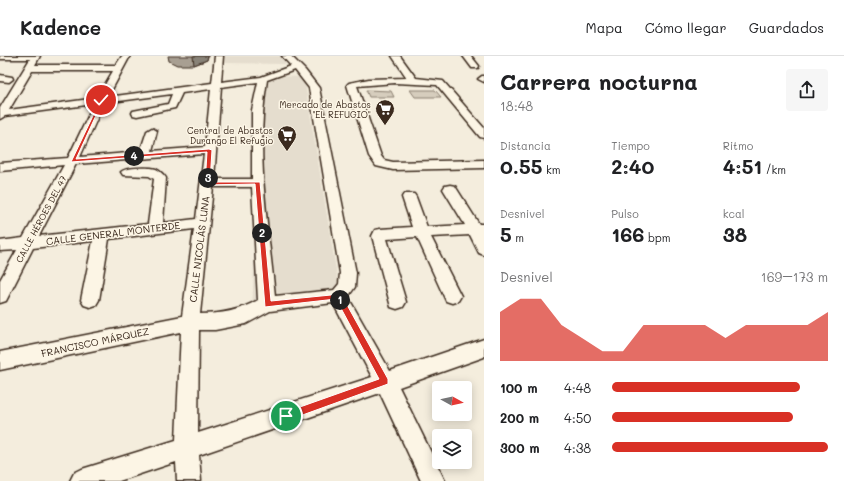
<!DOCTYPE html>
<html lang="es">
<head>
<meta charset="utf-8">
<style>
  :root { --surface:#fff; --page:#f6f6f6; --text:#202124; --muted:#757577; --line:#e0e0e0; --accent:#d93025 }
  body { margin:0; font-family:Mali,sans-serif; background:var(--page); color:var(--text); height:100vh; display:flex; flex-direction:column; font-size:15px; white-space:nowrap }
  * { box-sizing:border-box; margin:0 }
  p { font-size:13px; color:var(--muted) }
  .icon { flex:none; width:22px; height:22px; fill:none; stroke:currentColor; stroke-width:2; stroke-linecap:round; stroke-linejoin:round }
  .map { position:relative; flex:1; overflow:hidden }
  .panel { display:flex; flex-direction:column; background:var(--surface); width:360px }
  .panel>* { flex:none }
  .needle { width:26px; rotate:98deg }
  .controls { position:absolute; left:432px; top:325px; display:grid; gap:8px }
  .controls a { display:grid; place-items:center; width:40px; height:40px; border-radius:4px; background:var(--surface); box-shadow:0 2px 10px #0003; font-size:20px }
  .pin { position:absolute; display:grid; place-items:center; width:34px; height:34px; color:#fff; margin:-17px; border:2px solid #fff; border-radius:50%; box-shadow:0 1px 4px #0007 }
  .km { position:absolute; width:20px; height:20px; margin:-10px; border-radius:50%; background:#222; color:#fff; font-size:11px; line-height:20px; text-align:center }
  .round { display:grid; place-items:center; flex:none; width:42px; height:42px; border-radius:4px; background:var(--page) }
  .overview { display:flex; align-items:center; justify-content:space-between; height:68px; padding:0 16px }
  h1 { font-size:22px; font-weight:700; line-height:30px }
  .figures { display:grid; grid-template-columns:repeat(3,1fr); gap:6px; height:68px; padding:4px 16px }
  .figures div { display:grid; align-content:center }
  .figures b { font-size:20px; font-weight:700 }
  .figures small { font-size:11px; font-weight:400 }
  .figures p { font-size:11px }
  .chart { height:112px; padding:8px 16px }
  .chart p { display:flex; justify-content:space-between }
  .chart svg { width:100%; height:72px; margin-top:4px; fill:var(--accent); opacity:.7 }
  ul { padding:0 16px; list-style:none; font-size:13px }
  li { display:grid; grid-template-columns:64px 48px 1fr; align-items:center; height:30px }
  li i { height:10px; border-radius:5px; background:var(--accent) }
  header { display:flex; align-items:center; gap:24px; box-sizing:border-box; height:56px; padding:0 20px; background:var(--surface); border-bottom:1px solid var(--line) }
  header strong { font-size:19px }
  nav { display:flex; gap:22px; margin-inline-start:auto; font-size:14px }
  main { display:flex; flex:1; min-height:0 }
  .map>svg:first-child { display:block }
</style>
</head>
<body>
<header>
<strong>Kadence</strong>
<nav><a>Mapa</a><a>Cómo llegar</a><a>Guardados</a></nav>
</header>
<main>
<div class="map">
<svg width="484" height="425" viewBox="0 0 484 425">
  <rect width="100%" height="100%" fill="#f4eddd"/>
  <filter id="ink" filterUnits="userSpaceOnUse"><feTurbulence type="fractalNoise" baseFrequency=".025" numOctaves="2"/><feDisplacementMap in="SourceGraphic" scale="8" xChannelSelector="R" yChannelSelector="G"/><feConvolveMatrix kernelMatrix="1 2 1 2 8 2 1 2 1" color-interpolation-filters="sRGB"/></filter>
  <g filter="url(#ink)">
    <g fill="#e5ddce">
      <polygon points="222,0 281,0 286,8 222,7"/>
      <polygon points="273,20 304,21 340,237 252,260 259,62 269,22"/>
    </g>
    <g fill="#d6cdbd" stroke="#887c6e">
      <polygon points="366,34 391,35 394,41 369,41"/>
      <polygon points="410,34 435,34 441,41 415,41"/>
    </g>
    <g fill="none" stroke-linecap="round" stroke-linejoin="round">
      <defs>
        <g id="minor">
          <path d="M0,0h40l-5,9h81l6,-9h8l-22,41 104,-14 3,-27h8l-2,26 40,-5 30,-11 -9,-10h9l14,14 14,18 37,185 -1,14 -7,10 42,74 94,-32v18l-85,30 46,94h-24l-41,-88 -181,62 2,26h-24l-1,-19 -57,19h-49l4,-8 8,-4 94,-29 5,-108 -181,38v-18l182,-36 12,-87 -85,10 -10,61 -3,5 -6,2 -6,-2 -3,-5 12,-59 -60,7 -27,53 -6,2v-23l17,-30 -17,1v-10l23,-3 41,-73 -64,6v-8l68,-5 26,-54 -89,12 -5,3v-11l30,-49h-30zM295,14l14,18 31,185 -1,11 -5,6 -59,6c-7,-71 -20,-145 -8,-216zM32,15h81l-16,27 -88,12zM258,26l-6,28v69h-38l7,-92zM211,33l-6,58 -53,4 5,-20 -5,-3 -5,3 -7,21 -60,5 24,-54 68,-9 -4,10 -35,7 -1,2 1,2 4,1 38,-8 7,-15zM204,98l-8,65 -33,4 3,-45c-2,-3 -6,-7 -10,-9 -6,-2 -31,-2 -35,3l2,3 26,1 5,3 -6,45 -109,12 37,-72zM213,131h39l6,113c-19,11 -37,14 -58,14zM333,247l39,74 -174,56 1,-103h16l31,-6 24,-13z"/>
          <polygon points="392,0 400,0 416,22 443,25 484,72 484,82 480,81 437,29 395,27 357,30 381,100 384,104 393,106 484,104 484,112 393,114 376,110 369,100 347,29 349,27 369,23 407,22"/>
          <polygon points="463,0 471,0 479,10 478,12 472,12"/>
          <polygon points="0,19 12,21 13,23 9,26 0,25"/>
          <polygon points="482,20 484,20 484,26 478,23"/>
          <polygon points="450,129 455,130 479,168 484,168 484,199 479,197 470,179 431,181 461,240 458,245 452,247 446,245 417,181 387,183 406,246 403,251 397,253 391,251 372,180 375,174 380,173 412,171 402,141 404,138 414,138 416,141 427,171 465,169 443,133 445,130"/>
        </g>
      </defs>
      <use href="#minor" stroke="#3b2a1e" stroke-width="3"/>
      <use href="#minor" fill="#fcf5e5" fill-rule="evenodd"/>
    </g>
    <polygon fill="#a89f92" stroke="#3b2a1e" points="168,0 208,0 207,4 194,9 177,9 169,5"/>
    <polygon fill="#888277" stroke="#3b2a1e" points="193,0 208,0 207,4 194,9"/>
  </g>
  <polygon fill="#d93025" stroke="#fff" points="101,43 103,44 76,103 209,93 212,94 210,126 260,126 271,245 341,238 388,323 388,328 286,365 283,363 283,357 379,323 336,243 265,251 255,128 205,129 207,96 71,106"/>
  <defs>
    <symbol id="supermarket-pin" viewBox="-11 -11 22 30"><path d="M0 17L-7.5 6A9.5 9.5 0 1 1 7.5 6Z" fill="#3b2a1e" stroke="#fcf5e5"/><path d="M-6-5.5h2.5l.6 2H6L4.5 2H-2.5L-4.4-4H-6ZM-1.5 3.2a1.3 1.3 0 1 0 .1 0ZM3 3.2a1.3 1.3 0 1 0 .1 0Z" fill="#fff"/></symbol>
  </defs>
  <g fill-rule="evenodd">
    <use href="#supermarket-pin" x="374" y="42" width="22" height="30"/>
    <use href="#supermarket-pin" x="276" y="68" width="22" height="30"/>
  </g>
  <g text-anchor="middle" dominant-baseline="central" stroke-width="3" stroke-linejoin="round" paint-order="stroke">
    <g font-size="9" fill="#3b2a1e" stroke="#fcf5e5" text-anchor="end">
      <text x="371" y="48">Mercado de Abastos<tspan x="371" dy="10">"EL REFUGIO"</tspan></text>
      <text x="273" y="74">Central de Abastos<tspan x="273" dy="10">Durango El Refugio</tspan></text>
    </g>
    <g font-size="9" fill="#3b2a1e" stroke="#fcf5e5">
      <text transform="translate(41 163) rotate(-62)">CALLE HÉROES DEL 47</text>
    </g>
    <g font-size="10" fill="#3b2a1e" stroke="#fcf5e5">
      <text transform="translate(113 177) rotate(-7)">CALLE GENERAL MONTERDE</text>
      <text transform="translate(199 193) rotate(-83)">CALLE NICOLÁS LUNA</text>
      <text transform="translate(95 286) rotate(-12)">FRANCISCO MÁRQUEZ</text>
    </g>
  </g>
</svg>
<div class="controls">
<a><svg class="needle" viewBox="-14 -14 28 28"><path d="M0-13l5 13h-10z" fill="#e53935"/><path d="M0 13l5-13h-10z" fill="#757577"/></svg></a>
<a><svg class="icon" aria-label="layers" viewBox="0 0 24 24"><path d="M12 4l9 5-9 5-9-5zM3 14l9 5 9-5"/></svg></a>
</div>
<div class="pin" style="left:286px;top:360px;background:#1e9e55"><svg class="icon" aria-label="arrive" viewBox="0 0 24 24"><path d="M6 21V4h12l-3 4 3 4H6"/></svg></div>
<div class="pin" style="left:101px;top:44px;background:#d93025"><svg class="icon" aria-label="check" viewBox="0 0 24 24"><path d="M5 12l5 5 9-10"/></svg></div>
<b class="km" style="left:340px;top:244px">1</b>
<b class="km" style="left:262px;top:177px">2</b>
<b class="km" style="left:208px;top:122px">3</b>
<b class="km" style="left:134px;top:100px">4</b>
</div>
<section class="panel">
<div class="overview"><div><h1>Carrera nocturna</h1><p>18:48</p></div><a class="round"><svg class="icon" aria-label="share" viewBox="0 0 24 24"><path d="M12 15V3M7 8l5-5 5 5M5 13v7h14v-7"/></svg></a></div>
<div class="figures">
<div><p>Distancia</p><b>0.55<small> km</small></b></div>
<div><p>Tiempo</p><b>2:40</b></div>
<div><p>Ritmo</p><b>4:51<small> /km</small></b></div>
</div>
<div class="figures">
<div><p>Desnivel</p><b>5<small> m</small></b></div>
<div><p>Pulso</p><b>166<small> bpm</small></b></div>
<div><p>kcal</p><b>38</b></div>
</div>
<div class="chart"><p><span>Desnivel</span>169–173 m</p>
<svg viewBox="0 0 160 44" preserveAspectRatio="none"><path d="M0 44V14L10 6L20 6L30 22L40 30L50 38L60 38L70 22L80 22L90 22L100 22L110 30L120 22L130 22L140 22L150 22L160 14V44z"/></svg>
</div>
<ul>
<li><b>100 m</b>4:48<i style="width:87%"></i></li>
<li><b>200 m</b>4:50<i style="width:84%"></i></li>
<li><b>300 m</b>4:38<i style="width:100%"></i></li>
</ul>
</section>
</main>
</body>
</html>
